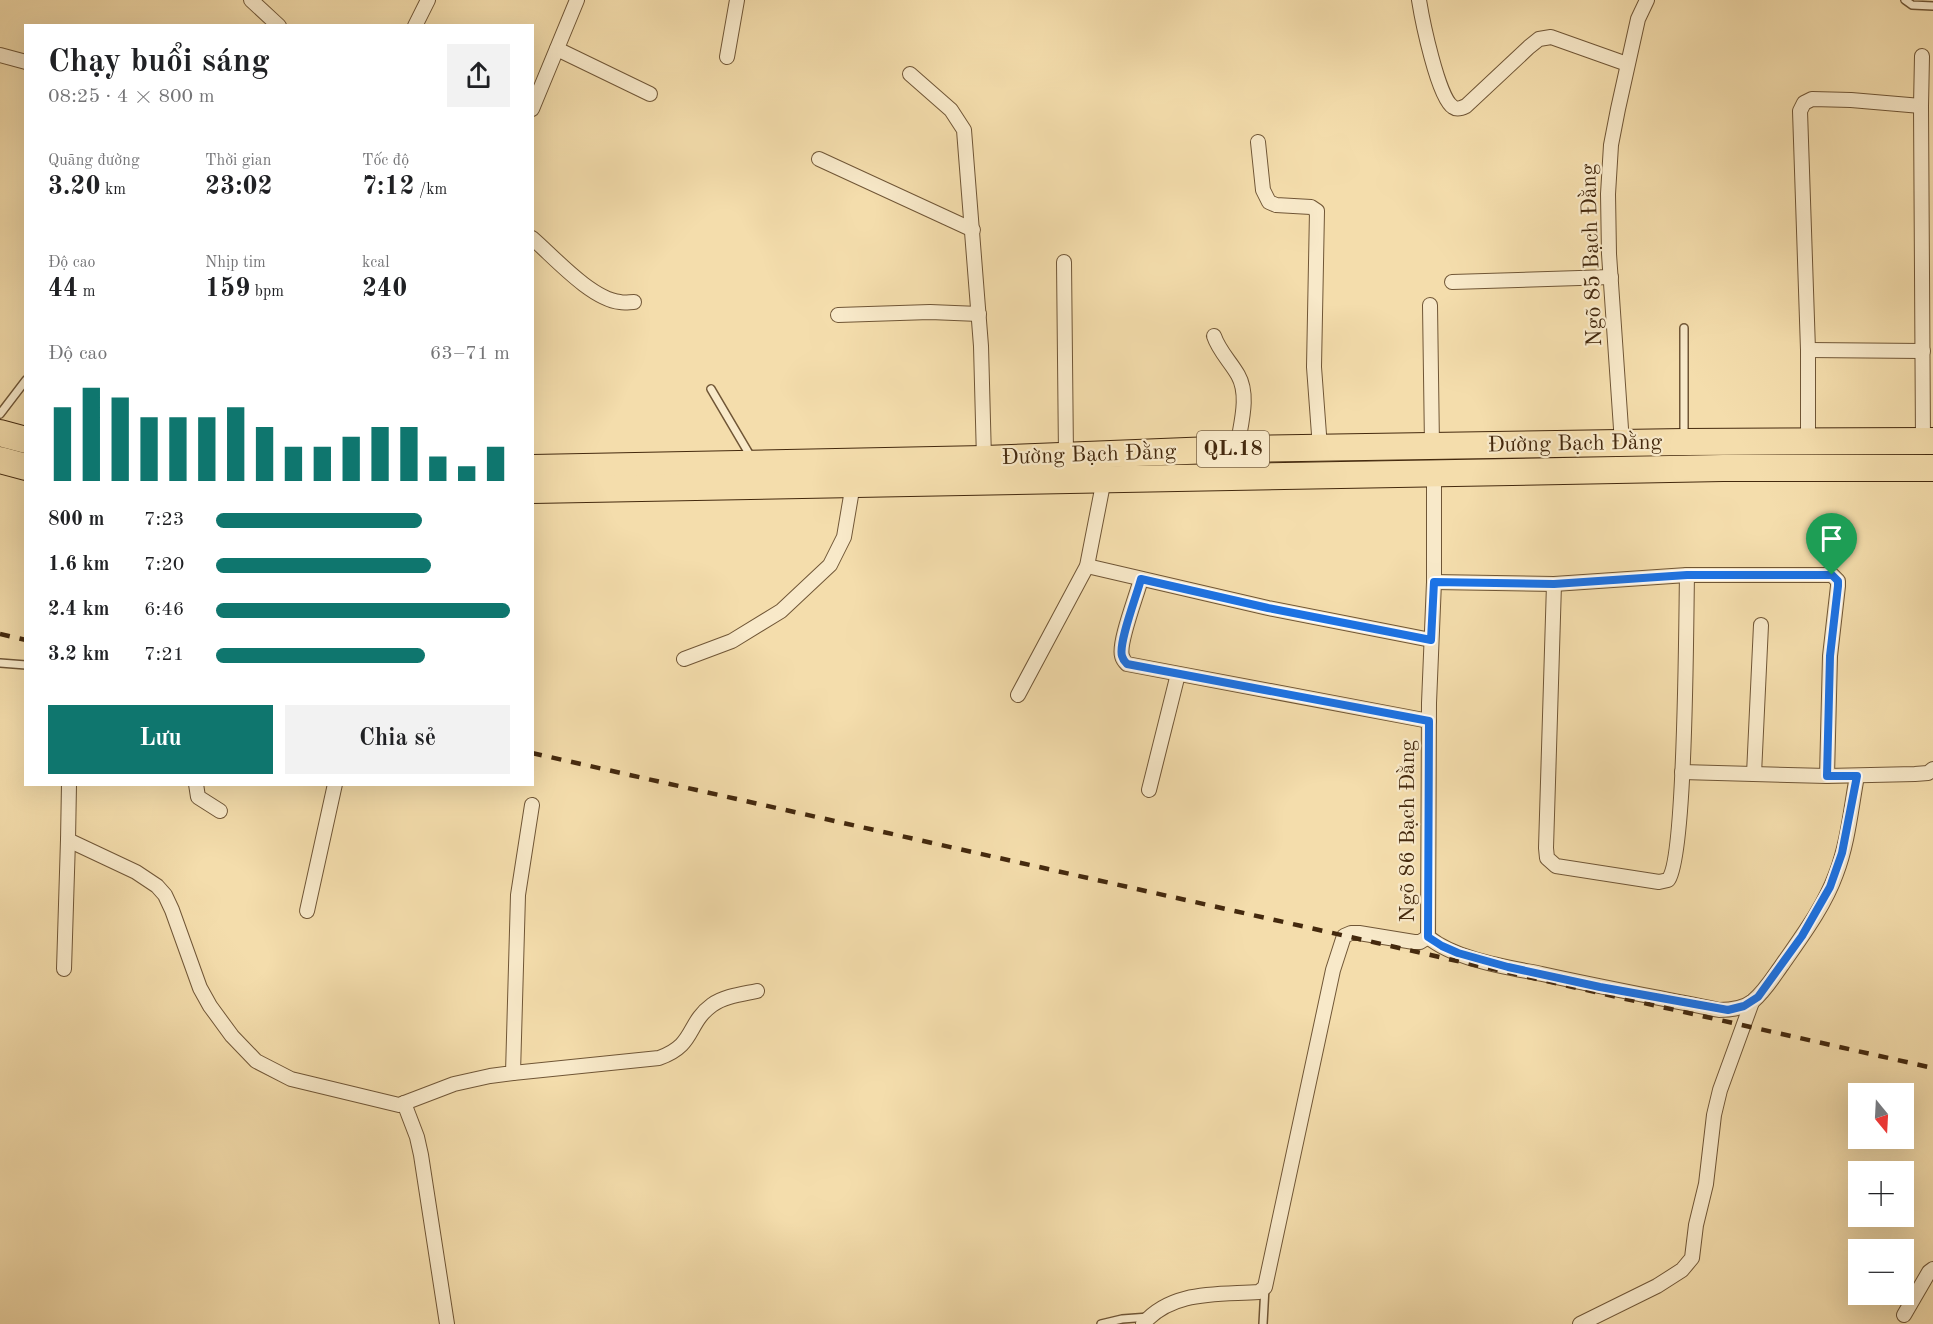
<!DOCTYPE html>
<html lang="vi">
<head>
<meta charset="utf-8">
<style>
  :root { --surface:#fff; --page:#f2f2f2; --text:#202124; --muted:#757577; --accent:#0f766e }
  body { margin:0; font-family:"Old Standard TT",serif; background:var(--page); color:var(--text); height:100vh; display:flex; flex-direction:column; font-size:22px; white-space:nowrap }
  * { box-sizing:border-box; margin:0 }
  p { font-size:20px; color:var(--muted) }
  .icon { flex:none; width:33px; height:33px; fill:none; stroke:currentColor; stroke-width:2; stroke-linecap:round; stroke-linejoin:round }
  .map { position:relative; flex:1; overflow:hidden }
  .panel { position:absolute; left:24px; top:24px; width:510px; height:762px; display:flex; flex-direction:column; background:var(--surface); border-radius:0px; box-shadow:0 6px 24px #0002 }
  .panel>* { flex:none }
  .needle { width:39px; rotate:162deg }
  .tools { position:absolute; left:1848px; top:1083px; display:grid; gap:12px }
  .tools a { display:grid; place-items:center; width:66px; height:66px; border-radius:0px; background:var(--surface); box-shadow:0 6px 24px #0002; font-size:30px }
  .pin { position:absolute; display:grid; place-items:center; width:51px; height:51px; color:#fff; margin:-62px -26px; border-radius:50% 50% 50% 0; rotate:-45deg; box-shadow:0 0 6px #0007 }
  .pin .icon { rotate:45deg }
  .round { display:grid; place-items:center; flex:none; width:63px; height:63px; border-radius:0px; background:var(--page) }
  .overview { display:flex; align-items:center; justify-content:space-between; height:102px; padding:0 24px }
  h1 { font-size:33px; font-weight:600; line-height:45px }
  .metrics { display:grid; grid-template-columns:repeat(3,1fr); gap:9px; height:102px; padding:6px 24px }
  .metrics div { display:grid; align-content:center }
  .metrics b { font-size:26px; font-weight:600 }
  .metrics small { font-size:16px; font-weight:400 }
  .metrics p { font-size:16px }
  .chart { height:168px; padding:12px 24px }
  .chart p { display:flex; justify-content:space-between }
  .chart svg { width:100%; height:108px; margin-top:6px; stroke:var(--accent); stroke-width:6 }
  .action { display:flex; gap:12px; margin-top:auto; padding:12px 24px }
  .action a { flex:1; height:69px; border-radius:0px; background:var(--accent); color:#fff; font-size:24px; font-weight:600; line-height:69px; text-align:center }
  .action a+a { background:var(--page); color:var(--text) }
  ul { padding:0 24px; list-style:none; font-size:20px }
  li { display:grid; grid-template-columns:96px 72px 1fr; align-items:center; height:45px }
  li i { height:15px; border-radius:8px; background:var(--accent) }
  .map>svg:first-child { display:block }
</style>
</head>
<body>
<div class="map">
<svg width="1933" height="1324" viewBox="0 0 1933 1324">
  <rect width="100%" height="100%" fill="#f4ddac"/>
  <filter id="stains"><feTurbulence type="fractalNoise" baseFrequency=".00333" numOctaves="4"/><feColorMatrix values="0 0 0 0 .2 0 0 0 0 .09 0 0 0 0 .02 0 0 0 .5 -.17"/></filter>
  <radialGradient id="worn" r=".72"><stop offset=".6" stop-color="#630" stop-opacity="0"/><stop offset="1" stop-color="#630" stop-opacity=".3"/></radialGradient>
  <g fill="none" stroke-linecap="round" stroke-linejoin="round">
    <defs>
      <g id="lane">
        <polyline points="1905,0 1912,5 1933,6"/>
        <polyline points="1684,328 1684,437"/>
        <polyline points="711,389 751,457"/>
        <polyline points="0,414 26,380"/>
        <polyline points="0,663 26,665"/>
        <polyline points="1101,1324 1122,1319 1149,1317"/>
        <polyline points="1263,1324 1265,1287"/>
      </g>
      <g id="street">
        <polyline points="251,0 279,26"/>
        <path d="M1419,0c3,19 19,98 34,107 4,3 9,1 13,-1l63,-59 10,-8 12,-2 76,27"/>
        <polyline points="415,26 428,0"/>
        <polyline points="557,49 650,94"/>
        <polyline points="0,55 26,62"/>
        <polyline points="1922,56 1921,106 1923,441"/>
        <polyline points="727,57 737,0"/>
        <polyline points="910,74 951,110 964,130 981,346 984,459"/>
        <polyline points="532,109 577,0"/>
        <polyline points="1258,142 1263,190 1269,202 1276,205 1311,207 1317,211 1314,367 1320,448"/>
        <polyline points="819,159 973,230"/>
        <path d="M532,238c22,19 59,61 88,64 4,1 10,0 14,0"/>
        <polyline points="1064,262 1066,456"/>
        <polyline points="1452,282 1611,277"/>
        <polyline points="1430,305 1432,446"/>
        <polyline points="838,315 930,312 979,314"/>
        <path d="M1214,336c5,15 16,25 24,39 12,21 2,51 -1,74"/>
        <polyline points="1808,350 1923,351"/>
        <polyline points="1808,440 1808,350 1800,111 1804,103 1812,99 1851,100 1921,106"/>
        <polyline points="1622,443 1609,254 1608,194 1611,145 1618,109 1638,19 1647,0"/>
        <polyline points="1087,566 1268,608 1431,640"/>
        <path d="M1141,579c-4,16 -23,64 -19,77 1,4 2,5 5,8l302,57"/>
        <polyline points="1434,582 1554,584 1687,575 1832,575 1838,581 1838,586 1830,656 1827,776"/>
        <path d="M1554,584l-8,264 1,10 9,8 103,16 9,-2c18,-20 18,-261 19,-305"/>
        <polyline points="684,659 732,641 781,611 830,565 844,537 853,484"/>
        <polyline points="1018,695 1087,566 1104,479"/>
        <polyline points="1682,772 1827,776 1915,774 1928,773 1933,769"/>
        <polyline points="1754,774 1761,625"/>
        <polyline points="69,784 68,840 136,872 157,886 165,895 172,910 200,988 210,1006 232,1036 256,1061 291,1079 399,1105 454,1084 490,1076 513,1073 518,895 532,805"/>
        <polyline points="196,784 198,797 220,811"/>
        <polyline points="1149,790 1178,674"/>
        <polyline points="307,911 335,784"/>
        <path d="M1428,937c28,23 79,30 114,37 59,13 118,24 177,36 12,0 25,-2 34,-9 12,-10 21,-25 29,-36 20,-29 42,-58 54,-91 12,-31 15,-66 21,-98"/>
        <polyline points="1428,937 1429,703 1434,582 1434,473"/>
        <polyline points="64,969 68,840"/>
        <path d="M513,1073l146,-15c37,-13 27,-34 53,-53 12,-9 31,-11 45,-14"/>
        <polyline points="404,1103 417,1137 421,1155 447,1324"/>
        <polyline points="1904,1315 1929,1272 1933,1269"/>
        <path d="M1143,1324c29,-34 74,-29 116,-32l6,-5 68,-317 11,-34 7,-3h8l55,9h6l8,-5"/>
        <polyline points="1580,1324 1657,1286 1682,1270 1692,1258 1696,1225 1706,1184 1714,1115 1720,1090 1752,1002"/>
      </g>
      <g id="highway">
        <polyline points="0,433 26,440"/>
        <polyline points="0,460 26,467"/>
        <polyline points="532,468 984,459 1237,449 1684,442 1933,441"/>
        <polyline points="532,490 1723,468 1933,468"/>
      </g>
    </defs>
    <use href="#lane" stroke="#705636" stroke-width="10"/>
    <use href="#street" stroke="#705636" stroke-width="16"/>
    <use href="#highway" stroke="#44290e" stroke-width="28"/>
    <use href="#lane" stroke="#f8e9c9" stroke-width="7"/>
    <use href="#street" stroke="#f8e9c9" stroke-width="14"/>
    <use href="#highway" stroke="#f4ddac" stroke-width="26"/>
    <g stroke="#44290e" stroke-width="4.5" stroke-dasharray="10 10" stroke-linecap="butt">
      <polyline points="0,634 26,640"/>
      <polyline points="532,753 1933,1068"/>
    </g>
  </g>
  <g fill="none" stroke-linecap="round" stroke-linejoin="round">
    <defs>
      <path id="route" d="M1687,575h145l6,6v5l-8,70 -3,120h30l-15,77 -12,34 -28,49 -44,61 -14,9 -16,4 -128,-23 -92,-20 -50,-14 -16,-7 -14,-9 1,-216 -302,-57c-3,-3 -4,-4 -5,-8 -4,-13 15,-61 19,-77l127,29 163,32 3,-58 120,2z"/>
    </defs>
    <use href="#route" stroke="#fff" stroke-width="12"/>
    <use href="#route" stroke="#1a73e8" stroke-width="8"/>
  </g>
  <g text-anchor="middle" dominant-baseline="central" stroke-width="4.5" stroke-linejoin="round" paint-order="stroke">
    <rect fill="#f8e9c9" stroke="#7a6346" stroke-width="1.5" x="1197" y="431" width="72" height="36" rx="4.5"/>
    <g font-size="21" font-weight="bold" fill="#44290e">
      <text x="1233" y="449">QL.18</text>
    </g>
    <g font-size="22" fill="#44290e" stroke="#f8e9c9">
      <text transform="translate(1592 255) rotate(-92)">Ngõ 85 Bạch Đằng</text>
      <text transform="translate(1575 444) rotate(-1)">Đường Bạch Đằng</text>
      <text transform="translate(1089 455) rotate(-2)">Đường Bạch Đằng</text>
      <text transform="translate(1408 831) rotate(-90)">Ngõ 86 Bạch Đằng</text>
    </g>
  </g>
  <rect width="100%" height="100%" filter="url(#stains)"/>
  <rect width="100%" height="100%" fill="url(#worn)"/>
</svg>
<div class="tools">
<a><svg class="needle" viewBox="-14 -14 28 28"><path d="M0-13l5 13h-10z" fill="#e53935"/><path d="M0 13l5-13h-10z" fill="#757577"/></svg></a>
<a>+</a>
<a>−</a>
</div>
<div class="pin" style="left:1832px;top:575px;background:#1e9e55"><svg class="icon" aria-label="arrive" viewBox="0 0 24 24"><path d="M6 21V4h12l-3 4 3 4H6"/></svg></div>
<section class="panel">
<div class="overview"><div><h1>Chạy buổi sáng</h1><p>08:25 · 4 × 800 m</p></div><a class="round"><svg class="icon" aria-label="share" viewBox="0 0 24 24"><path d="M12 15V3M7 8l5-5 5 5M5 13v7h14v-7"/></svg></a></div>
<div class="metrics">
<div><p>Quãng đường</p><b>3.20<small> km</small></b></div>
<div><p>Thời gian</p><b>23:02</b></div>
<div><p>Tốc độ</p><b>7:12<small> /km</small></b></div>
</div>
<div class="metrics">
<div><p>Độ cao</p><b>44<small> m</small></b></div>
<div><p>Nhịp tim</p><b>159<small> bpm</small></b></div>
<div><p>kcal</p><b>240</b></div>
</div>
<div class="chart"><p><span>Độ cao</span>63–71 m</p>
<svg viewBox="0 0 160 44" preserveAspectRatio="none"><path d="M5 44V14M15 44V6M25 44V10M35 44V18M45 44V18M55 44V18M65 44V14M75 44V22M85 44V30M95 44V30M105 44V26M115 44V22M125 44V22M135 44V34M145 44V38M155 44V30"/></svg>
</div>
<ul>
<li><b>800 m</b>7:23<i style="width:70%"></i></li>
<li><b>1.6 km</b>7:20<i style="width:73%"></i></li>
<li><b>2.4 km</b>6:46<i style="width:100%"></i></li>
<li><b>3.2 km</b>7:21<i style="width:71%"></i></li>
</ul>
<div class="action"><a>Lưu</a><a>Chia sẻ</a></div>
</section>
</div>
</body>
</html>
